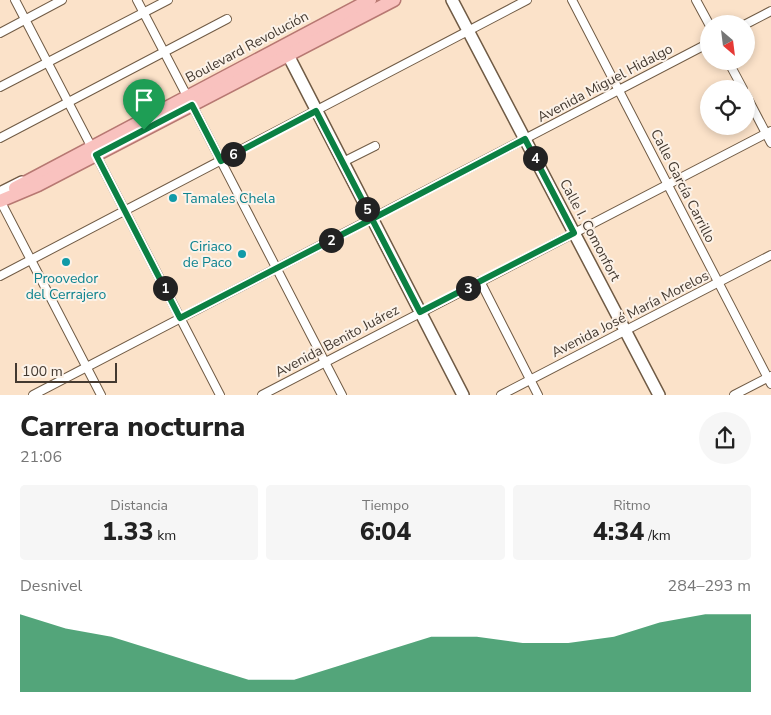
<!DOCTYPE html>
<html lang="es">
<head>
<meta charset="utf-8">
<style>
  :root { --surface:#fff; --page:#f6f6f6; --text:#222; --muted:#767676; --accent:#0b8043 }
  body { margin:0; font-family:"Nunito Sans",sans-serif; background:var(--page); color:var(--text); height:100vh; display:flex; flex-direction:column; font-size:19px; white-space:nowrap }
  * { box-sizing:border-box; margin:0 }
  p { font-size:16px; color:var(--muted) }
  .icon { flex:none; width:28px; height:28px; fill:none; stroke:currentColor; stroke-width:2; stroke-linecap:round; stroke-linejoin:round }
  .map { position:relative; height:395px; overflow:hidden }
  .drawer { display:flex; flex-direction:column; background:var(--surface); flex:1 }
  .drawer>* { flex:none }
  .needle { width:32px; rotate:152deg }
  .fabs { position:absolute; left:700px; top:15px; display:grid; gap:10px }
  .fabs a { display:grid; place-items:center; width:55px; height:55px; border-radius:50%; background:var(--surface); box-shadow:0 2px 8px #0003; font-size:25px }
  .scale { position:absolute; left:15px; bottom:12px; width:102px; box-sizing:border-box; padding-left:5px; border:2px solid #433930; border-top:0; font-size:14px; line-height:18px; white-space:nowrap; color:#433930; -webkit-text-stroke:4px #fcf2e8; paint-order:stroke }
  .pin { position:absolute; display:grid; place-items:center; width:42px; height:42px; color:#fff; margin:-51px -21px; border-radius:50% 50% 50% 0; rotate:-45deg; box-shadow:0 0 5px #0007 }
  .pin .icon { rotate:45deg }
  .km { position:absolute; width:25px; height:25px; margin:-12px; border-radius:50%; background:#222; color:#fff; font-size:14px; line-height:25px; text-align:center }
  .round { display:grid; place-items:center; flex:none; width:52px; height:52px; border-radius:26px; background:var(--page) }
  .overview { display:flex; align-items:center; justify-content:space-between; height:85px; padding:0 20px }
  h1 { font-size:28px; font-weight:800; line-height:38px }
  .figures { display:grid; grid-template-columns:repeat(3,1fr); gap:8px; height:85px; padding:5px 20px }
  .figures div { display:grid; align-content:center; border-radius:5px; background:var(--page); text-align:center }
  .figures b { font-size:25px; font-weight:800 }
  .figures small { font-size:14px; font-weight:400 }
  .figures p { font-size:14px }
  .chart { height:140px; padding:10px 20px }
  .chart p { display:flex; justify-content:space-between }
  .chart svg { width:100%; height:90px; margin-top:5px; fill:var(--accent); opacity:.7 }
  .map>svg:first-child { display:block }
</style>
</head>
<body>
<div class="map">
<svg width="771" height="395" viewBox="0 0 771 395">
  <rect width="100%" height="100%" fill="#fbe2c9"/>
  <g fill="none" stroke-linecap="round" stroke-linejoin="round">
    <defs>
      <g id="street">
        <polyline points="15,0 91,146"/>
        <polyline points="137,0 187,96"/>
        <polyline points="572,0 771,384"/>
        <polyline points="696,0 709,24"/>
        <polyline points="746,24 771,11"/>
        <polyline points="0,33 62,0"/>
        <polyline points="728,61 743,89"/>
        <polyline points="0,87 168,0"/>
        <polyline points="746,95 771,143"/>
        <polyline points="192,105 342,395"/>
        <polyline points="0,138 227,19"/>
        <polyline points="96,155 220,395"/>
        <polyline points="343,162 375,146"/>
        <polyline points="3,206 101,395"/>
        <polyline points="0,276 527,0"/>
        <polyline points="480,281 538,395"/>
        <polyline points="33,395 709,43"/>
        <polyline points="262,395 771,131"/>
        <polyline points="501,395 771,255"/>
        <polyline points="734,395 771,376"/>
      </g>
      <g id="secondary">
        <polyline points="452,0 659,395"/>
        <polyline points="288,55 463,395"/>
        <polyline points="0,193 22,182"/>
      </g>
      <g id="primary">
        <polyline points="15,188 370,0"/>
        <polyline points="0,201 38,185 394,0"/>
      </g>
    </defs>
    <use href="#street" stroke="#705b45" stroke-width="10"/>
    <use href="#secondary" stroke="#705b45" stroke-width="14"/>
    <use href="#primary" stroke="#b77872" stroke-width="15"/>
    <use href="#street" stroke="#fff" stroke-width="8"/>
    <use href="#secondary" stroke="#fff" stroke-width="11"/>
    <use href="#primary" stroke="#f9c2bf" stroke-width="12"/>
  </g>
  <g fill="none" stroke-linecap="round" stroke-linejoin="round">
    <defs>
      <polyline id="route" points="144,130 96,155 180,318 372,219 420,312 574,233 525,139 372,219 316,111 221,161 192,105 144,130"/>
    </defs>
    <use href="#route" stroke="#fff" stroke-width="10"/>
    <use href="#route" stroke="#0b8043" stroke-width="6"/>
  </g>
  <g fill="#0f9aa8" stroke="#fcf2e8" stroke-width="2">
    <circle cx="173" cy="198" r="5"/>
    <circle cx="242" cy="254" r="5"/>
    <circle cx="66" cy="262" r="5"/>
  </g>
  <g text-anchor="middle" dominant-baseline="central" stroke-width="4" stroke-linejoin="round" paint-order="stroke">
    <g font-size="14" fill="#433930" stroke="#fcf2e8">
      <text transform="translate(247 47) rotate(-28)">Boulevard Revolución</text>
      <text transform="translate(605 83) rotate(-28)">Avenida Miguel Hidalgo</text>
      <text transform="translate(683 186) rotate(63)">Calle García Carrillo</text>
      <text transform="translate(590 230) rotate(62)">Calle I. Comonfort</text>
      <text transform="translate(630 314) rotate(-27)">Avenida José María Morelos</text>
      <text transform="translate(337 341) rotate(-28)">Avenida Benito Juárez</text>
    </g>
    <g font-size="14" fill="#0d838f" stroke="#fcf2e8" text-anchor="start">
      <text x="183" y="198">Tamales Chela</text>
      <text x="232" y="246" text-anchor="end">Ciriaco<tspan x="232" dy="16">de Paco</tspan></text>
      <text x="66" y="278" text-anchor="middle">Proovedor<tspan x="66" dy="16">del Cerrajero</tspan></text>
    </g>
  </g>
</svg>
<div class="fabs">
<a><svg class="needle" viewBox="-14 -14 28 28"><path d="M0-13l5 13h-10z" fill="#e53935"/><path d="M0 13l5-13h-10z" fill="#767676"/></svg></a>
<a><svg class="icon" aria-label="locate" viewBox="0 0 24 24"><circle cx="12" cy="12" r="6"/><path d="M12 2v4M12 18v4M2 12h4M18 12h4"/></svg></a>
</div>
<div class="scale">100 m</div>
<div class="pin" style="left:144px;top:130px;background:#1e9e55"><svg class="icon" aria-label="arrive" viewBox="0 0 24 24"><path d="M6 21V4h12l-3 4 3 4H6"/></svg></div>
<b class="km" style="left:165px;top:288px">1</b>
<b class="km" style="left:331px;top:240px">2</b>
<b class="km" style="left:468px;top:288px">3</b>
<b class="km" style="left:535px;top:158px">4</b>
<b class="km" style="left:367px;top:209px">5</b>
<b class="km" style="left:233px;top:154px">6</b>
</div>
<section class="drawer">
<div class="overview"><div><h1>Carrera nocturna</h1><p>21:06</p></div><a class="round"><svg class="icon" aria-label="share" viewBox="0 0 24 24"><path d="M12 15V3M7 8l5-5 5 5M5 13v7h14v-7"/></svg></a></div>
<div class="figures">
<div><p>Distancia</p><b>1.33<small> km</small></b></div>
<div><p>Tiempo</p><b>6:04</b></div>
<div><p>Ritmo</p><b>4:34<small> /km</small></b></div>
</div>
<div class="chart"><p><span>Desnivel</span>284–293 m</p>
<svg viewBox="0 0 160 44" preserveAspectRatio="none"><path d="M0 44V6L10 13L20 17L30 24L40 31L50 38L60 38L70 31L80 24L90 17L100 17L110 20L120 20L130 17L140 10L150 6L160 6V44z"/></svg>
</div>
</section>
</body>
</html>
